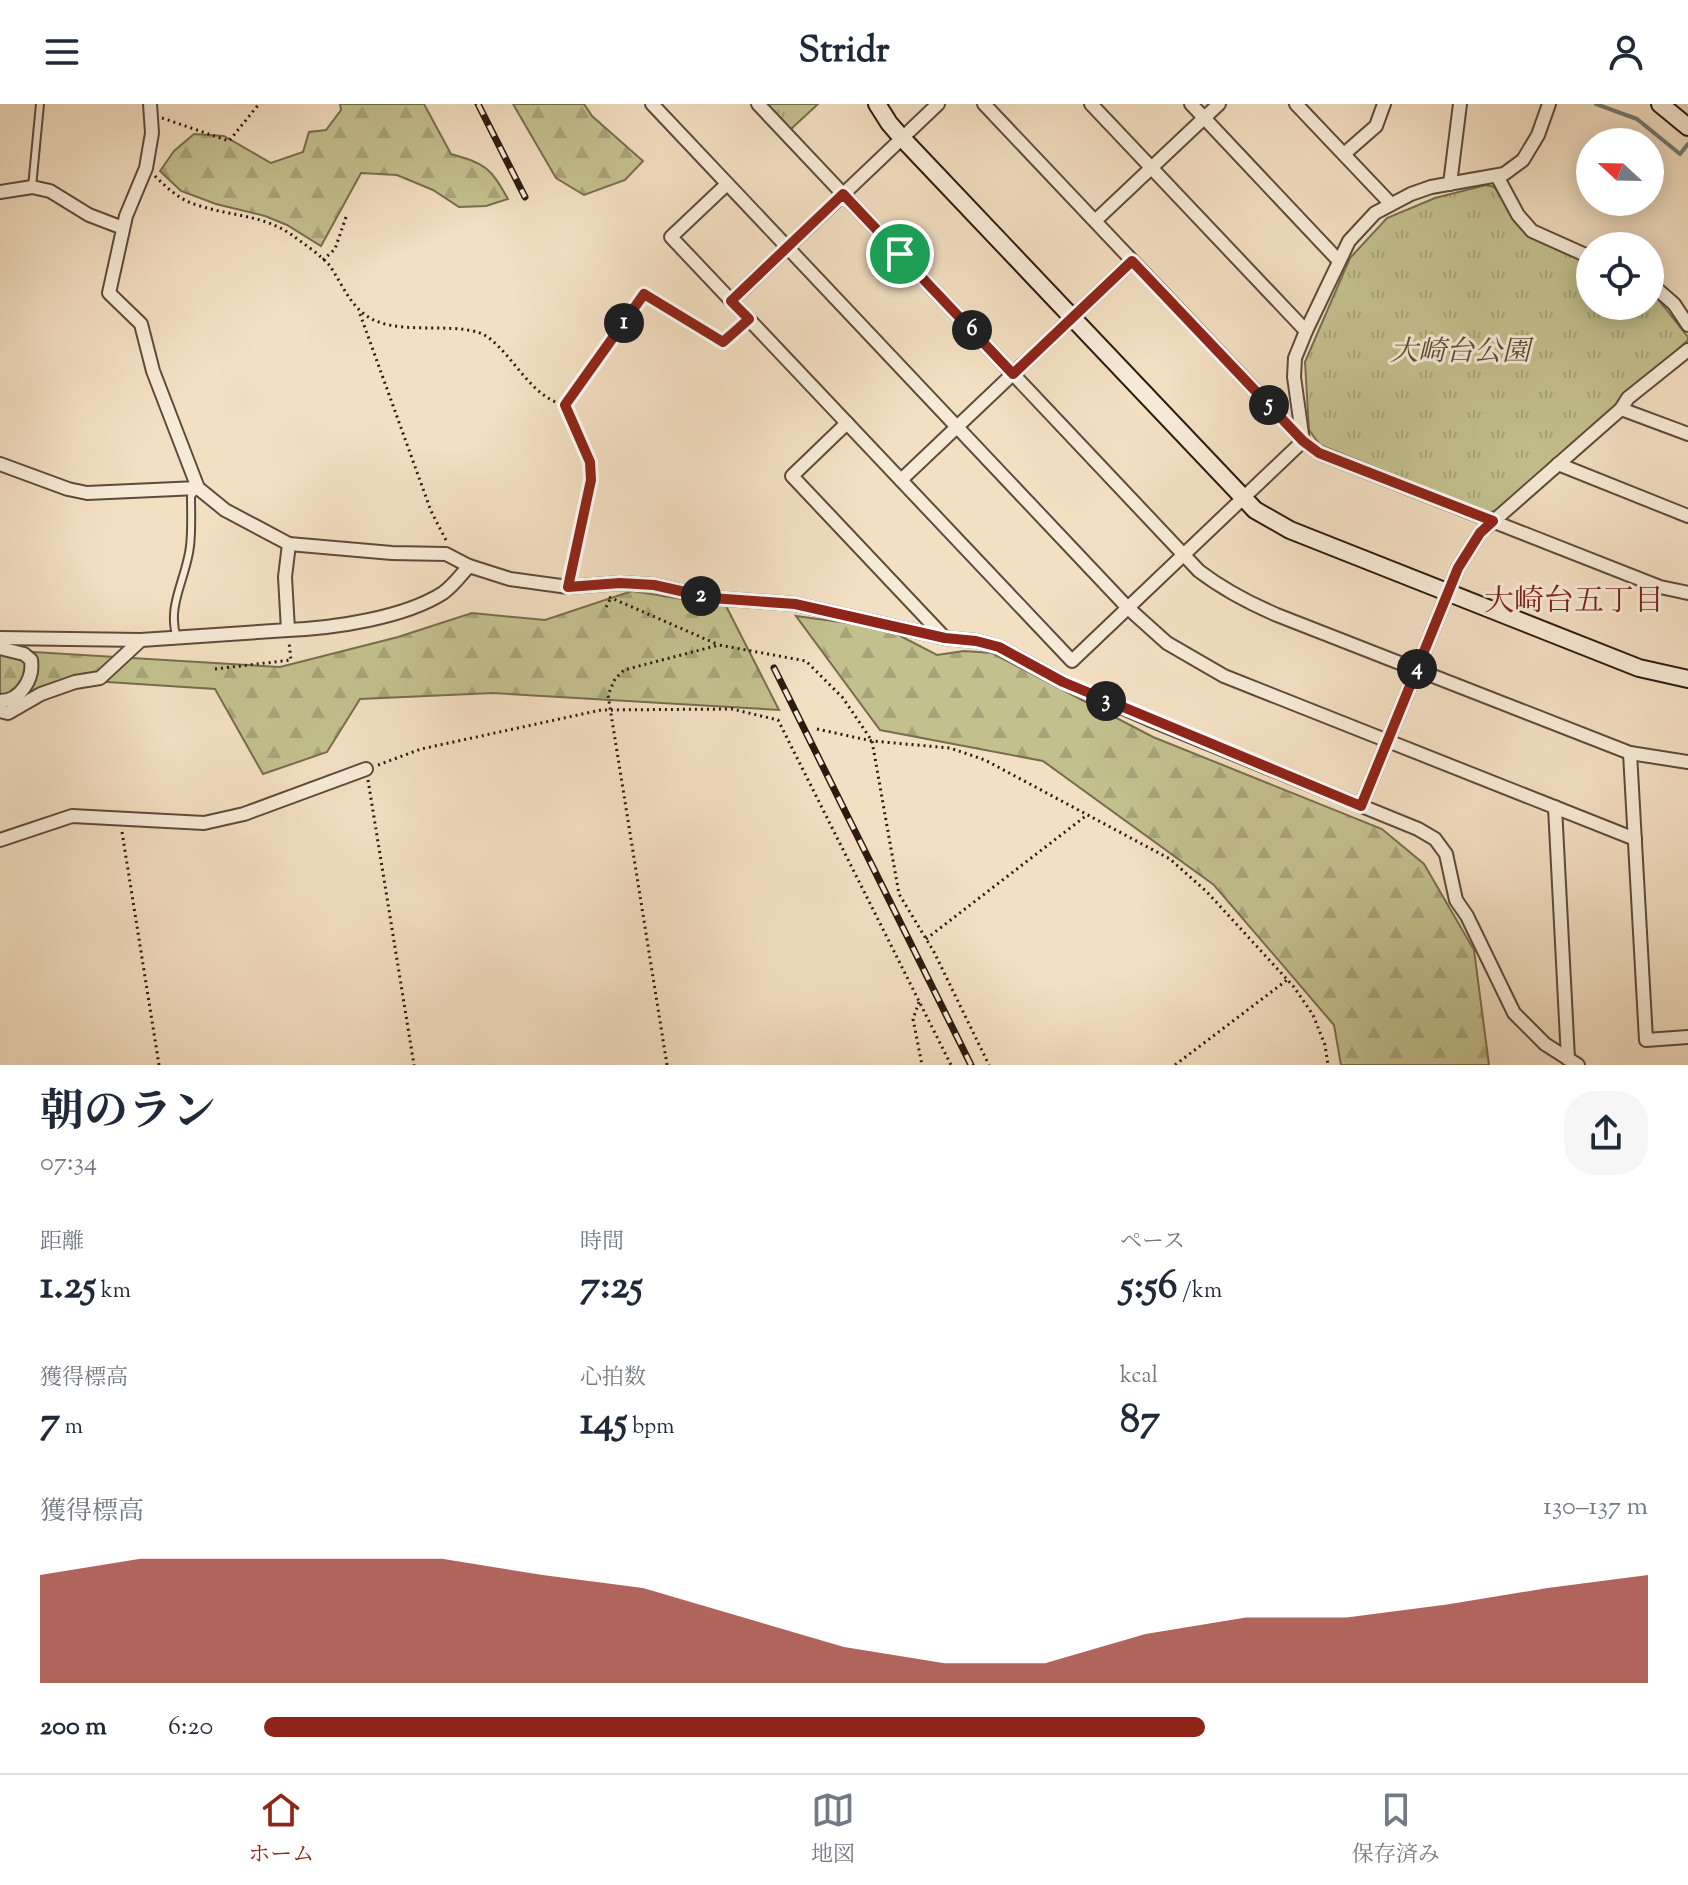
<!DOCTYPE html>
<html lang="ja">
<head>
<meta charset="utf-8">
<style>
  :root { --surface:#fff; --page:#f6f6f7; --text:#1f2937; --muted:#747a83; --line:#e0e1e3; --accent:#8f2418 }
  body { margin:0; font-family:"Sorts Mill Goudy","Noto Serif JP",serif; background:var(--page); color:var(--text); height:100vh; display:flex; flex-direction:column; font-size:30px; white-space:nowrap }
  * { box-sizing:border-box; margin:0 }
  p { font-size:26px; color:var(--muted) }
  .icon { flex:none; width:44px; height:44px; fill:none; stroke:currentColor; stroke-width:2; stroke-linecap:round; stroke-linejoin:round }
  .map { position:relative; height:961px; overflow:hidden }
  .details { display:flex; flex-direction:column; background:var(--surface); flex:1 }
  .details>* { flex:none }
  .needle { width:52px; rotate:292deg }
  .buttons { position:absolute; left:1576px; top:24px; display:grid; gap:16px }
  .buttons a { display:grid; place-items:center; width:88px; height:88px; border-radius:50%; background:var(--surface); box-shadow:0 4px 20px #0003; font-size:40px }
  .pin { position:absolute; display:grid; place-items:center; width:68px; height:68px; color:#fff; margin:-34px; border:4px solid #fff; border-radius:50%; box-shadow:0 2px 8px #0007 }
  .km { position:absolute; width:40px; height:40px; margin:-20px; border-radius:50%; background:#222; color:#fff; font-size:22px; line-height:40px; text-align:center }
  .round { display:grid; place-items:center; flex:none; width:84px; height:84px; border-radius:32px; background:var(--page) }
  .head { display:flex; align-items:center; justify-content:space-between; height:136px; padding:0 40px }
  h1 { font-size:44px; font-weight:700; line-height:60px }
  .stats { display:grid; grid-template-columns:repeat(3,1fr); gap:12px; height:136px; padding:8px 40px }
  .stats div { display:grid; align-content:center }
  .stats b { font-size:40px; font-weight:700 }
  .stats small { font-size:22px; font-weight:400 }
  .stats p { font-size:22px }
  .chart { height:224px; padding:16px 40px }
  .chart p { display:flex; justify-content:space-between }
  .chart svg { width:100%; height:144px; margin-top:8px; fill:var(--accent); opacity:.7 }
  ul { padding:0 40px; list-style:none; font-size:26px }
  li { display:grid; grid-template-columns:128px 96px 1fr; align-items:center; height:60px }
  li i { height:20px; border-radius:10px; background:var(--accent) }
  header { display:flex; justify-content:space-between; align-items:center; height:104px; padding:0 40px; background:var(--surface); font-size:36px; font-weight:700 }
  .menu { display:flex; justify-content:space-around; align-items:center; height:112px; border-top:2px solid var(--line); background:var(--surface); font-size:22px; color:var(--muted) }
  .menu a { display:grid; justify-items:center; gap:4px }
  .menu .on { color:var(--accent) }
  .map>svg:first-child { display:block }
</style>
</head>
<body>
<header><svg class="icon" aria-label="menu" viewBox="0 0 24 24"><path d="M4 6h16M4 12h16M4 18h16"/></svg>Stridr<svg class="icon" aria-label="person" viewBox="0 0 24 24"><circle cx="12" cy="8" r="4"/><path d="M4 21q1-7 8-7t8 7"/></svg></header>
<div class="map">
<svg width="1688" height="961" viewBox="0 0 1688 961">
  <defs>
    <pattern id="forest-firs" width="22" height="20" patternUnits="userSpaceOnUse" patternTransform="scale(2)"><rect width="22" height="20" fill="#c3c08e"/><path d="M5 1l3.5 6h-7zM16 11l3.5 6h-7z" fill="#a8a479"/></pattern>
    <pattern id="park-tufts" width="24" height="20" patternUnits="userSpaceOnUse" patternTransform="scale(2)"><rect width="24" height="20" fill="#c3c08e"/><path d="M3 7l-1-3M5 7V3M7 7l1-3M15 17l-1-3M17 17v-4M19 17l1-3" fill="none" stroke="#a8a479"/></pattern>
  </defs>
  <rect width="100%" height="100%" fill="#f3dfc2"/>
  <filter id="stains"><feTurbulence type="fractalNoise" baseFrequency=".0025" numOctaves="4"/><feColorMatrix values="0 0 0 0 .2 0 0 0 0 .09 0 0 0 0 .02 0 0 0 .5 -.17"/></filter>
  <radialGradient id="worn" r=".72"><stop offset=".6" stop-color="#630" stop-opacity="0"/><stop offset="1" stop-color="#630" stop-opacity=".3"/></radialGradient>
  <g fill="url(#forest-firs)" stroke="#786d4e" stroke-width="2">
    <path d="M340,0h84l27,50c35,10 39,13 57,45l-22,7 -27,1 -26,-17 -36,-15 -36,-2 -40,73 -34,-21 -22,-9 -49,-12 -35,-13 -21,-20 14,-20 20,-17 30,2 47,27 32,-11 6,-20 17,-2 15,-20z"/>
    <polygon points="513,0 584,0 592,12 643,57 625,76 584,91 556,74"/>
    <polygon points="632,487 726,502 779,606 493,589 360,595 327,648 263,670 215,585 76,576 0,596 0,546 280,563 398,533 472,509 545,516"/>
    <polygon points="796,512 885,524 937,551 964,547 992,549 1153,633 1382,725 1424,760 1474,846 1489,961 1341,961 1334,921 1214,781 1043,657 880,626"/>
  </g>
  <g fill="url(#park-tufts)" stroke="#786d4e" stroke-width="2">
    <polygon points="767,0 818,0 791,25"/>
    <polygon points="1486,81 1494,83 1514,110 1590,157 1590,202 1650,202 1650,185 1688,233 1688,236 1625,295 1497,406 1488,409 1320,341 1309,326 1305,258 1350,154 1387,114 1435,94"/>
  </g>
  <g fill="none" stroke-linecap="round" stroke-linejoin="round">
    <polyline stroke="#6f7b74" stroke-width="4" points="1596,0 1637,15 1680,50 1688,40"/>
    <defs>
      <g id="lane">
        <polyline points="32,83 40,0"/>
        <path d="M177,534c-11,-32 10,-61 13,-92 2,-16 1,-34 1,-50l5,-6"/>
      </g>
      <g id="street">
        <polyline points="150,0 152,29 146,64 126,112 109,189 141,220 153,267 198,384 225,406 289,440 392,449 446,450 469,462 510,475 568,483 620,479 654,481 712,494 795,500 945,534 976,537 999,543 1063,578 1148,615 1418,725 1435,735 1446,750 1456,796 1467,812 1514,909 1545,940 1578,961"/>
        <polyline points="652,0 1128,504 1167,539 1224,572 1635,735"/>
        <path d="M758,0l441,467c25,19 50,32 78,44l353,138 58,9"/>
        <polyline points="1091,0 1306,227"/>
        <polyline points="1191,0 1339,157"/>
        <polyline points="1296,0 1390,99"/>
        <polyline points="1549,0 1538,31 1523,56 1504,70 1431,83 1411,90 1375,109 1349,137 1306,227 1295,254 1294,273 1303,337 1319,349 1660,483 1688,489"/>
        <polyline points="1344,50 1376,22 1384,0"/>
        <polyline points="1497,72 1518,111 1532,127 1590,153"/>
        <polyline points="727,80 671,133 1072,557 1303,337 984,0"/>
        <polyline points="1450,80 1460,0"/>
        <polyline points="0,88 32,83 50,87 89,111 123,124"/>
        <polyline points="1095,117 1219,0"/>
        <polyline points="1650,179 1674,200 1688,221"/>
        <polyline points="731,197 938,0"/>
        <polyline points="1621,305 1628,294 1688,246"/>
        <polyline points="847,319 792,372 945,534"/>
        <polyline points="0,360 68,385 87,389 198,384"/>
        <polyline points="1558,360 1688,412"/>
        <polyline points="901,376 1132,157"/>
        <path d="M288,526c46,-2 116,-12 155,-37 10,-7 18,-18 26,-27"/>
        <polyline points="0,534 141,536 288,526 285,473 289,440"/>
        <path d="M0,544l24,6 7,6c3,19 -11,41 -31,41"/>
        <polyline points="0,607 8,609 41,590 75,578 100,574 141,536"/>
        <polyline points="1630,649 1646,936 1688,933"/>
        <polyline points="1361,702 1458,464 1480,429 1621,305 1688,330"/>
        <polyline points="1555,703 1568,955"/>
        <polyline points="0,736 72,712 204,719 244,710 366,665"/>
      </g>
      <g id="secondary">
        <polyline points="877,0 889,19 902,34 1255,406 1290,426 1639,564 1688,575"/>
        <polyline points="1660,0 1688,23"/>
      </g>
    </defs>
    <use href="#lane" stroke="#5e4b3c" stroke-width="10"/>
    <use href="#street" stroke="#5e4b3c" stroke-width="16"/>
    <use href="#secondary" stroke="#2d1a0f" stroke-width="20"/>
    <g stroke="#2d1a0f" stroke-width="3" stroke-dasharray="2 4" stroke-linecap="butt">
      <polyline points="162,14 229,37 259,0"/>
      <path d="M155,72c13,13 26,25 45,30 31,10 64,9 92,29 12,9 29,20 38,31 14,21 22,45 46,55 32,14 90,-1 113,17 26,20 43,60 76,67l79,-111 79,48 16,-14"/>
      <polyline points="323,156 335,145 346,113"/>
      <polyline points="360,210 431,407 447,438"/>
      <polyline points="565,301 590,358 591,376 571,470"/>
      <polyline points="609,493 719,541"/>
      <polyline points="606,503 611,494"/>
      <polyline points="215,565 291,556 289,538"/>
      <polyline points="817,625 872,637 950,644 985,656 1170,755 1207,788 1294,883 1313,911 1325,941 1328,961"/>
      <polyline points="378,661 421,645 601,606 732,605 778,616 951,961"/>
      <polyline points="368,676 414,961"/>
      <polyline points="122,728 159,961"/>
      <polyline points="926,835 1087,711"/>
      <polyline points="919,898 913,915 922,961"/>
      <polyline points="667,961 608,591 615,575 624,566 719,541 806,557 843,594 872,637 899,790 934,848 989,961"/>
      <polyline points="1175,961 1287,876"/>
    </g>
    <use href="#lane" stroke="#f7ead7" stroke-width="6"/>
    <use href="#street" stroke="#f7ead7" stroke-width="12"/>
    <use href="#secondary" stroke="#f7ead7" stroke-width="16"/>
    <defs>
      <g id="rail">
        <polyline points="478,0 525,93"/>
        <polyline points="774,564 971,961"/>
      </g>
    </defs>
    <use href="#rail" stroke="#2d1a0f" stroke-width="7"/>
    <use href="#rail" stroke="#f7ead7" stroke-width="4" stroke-dasharray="12" stroke-linecap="butt"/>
  </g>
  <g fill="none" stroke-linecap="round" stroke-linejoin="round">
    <defs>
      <polygon id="route" points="843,90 1013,270 1132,157 1303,337 1319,349 1493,417 1480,429 1458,464 1361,702 1063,578 999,543 976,537 945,534 795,500 712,494 654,481 620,479 568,483 591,376 590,358 565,301 644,190 723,238 749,215 731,197"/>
    </defs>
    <use href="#route" stroke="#fff" stroke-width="16"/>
    <use href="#route" stroke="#8f2418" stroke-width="10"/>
  </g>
  <g text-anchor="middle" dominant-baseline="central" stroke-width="6" stroke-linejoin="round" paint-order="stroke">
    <g font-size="28" font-style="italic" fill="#5a4c35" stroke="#f7ead7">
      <text x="1460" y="249">大崎台公園</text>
    </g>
    <g font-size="30" fill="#7a1f14" stroke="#f7ead7">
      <text x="1574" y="498">大崎台五丁目</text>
    </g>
  </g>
  <rect width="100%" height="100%" filter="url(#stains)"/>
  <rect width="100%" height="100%" fill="url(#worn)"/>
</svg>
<div class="buttons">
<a><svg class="needle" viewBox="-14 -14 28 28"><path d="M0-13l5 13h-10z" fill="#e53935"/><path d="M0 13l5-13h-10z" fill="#747a83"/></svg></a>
<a><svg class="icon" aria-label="locate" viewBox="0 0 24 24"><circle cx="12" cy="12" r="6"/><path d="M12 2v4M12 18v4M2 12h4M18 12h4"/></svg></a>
</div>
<div class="pin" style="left:900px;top:150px;background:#1e9e55"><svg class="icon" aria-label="arrive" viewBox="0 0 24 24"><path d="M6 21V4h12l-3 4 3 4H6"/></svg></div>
<b class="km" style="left:624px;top:219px">1</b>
<b class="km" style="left:701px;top:492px">2</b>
<b class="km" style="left:1106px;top:597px">3</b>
<b class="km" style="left:1417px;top:565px">4</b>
<b class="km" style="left:1269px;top:301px">5</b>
<b class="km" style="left:972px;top:226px">6</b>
</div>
<section class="details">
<div class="head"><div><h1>朝のラン</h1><p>07:34</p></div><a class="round"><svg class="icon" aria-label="share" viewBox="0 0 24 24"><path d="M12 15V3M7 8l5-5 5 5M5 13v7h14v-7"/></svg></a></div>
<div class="stats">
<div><p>距離</p><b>1.25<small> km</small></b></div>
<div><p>時間</p><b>7:25</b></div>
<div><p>ペース</p><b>5:56<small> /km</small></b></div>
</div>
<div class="stats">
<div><p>獲得標高</p><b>7<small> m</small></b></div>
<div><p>心拍数</p><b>145<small> bpm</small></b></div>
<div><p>kcal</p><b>87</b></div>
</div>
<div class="chart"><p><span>獲得標高</span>130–137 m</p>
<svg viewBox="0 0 160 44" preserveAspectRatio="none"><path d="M0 44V11L10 6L20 6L30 6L40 6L50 11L60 15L70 24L80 33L90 38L100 38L110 29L120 24L130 24L140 20L150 15L160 11V44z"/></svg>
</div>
<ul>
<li><b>200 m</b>6:20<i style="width:68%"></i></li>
</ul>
</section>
<nav class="menu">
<a class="on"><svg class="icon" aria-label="home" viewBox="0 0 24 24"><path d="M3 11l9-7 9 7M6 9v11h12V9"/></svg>ホーム</a>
<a><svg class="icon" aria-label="map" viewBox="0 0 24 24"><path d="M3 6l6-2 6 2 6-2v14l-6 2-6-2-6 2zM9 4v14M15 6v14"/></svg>地図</a>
<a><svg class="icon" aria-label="saved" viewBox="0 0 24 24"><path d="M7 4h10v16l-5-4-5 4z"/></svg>保存済み</a>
</nav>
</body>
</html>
